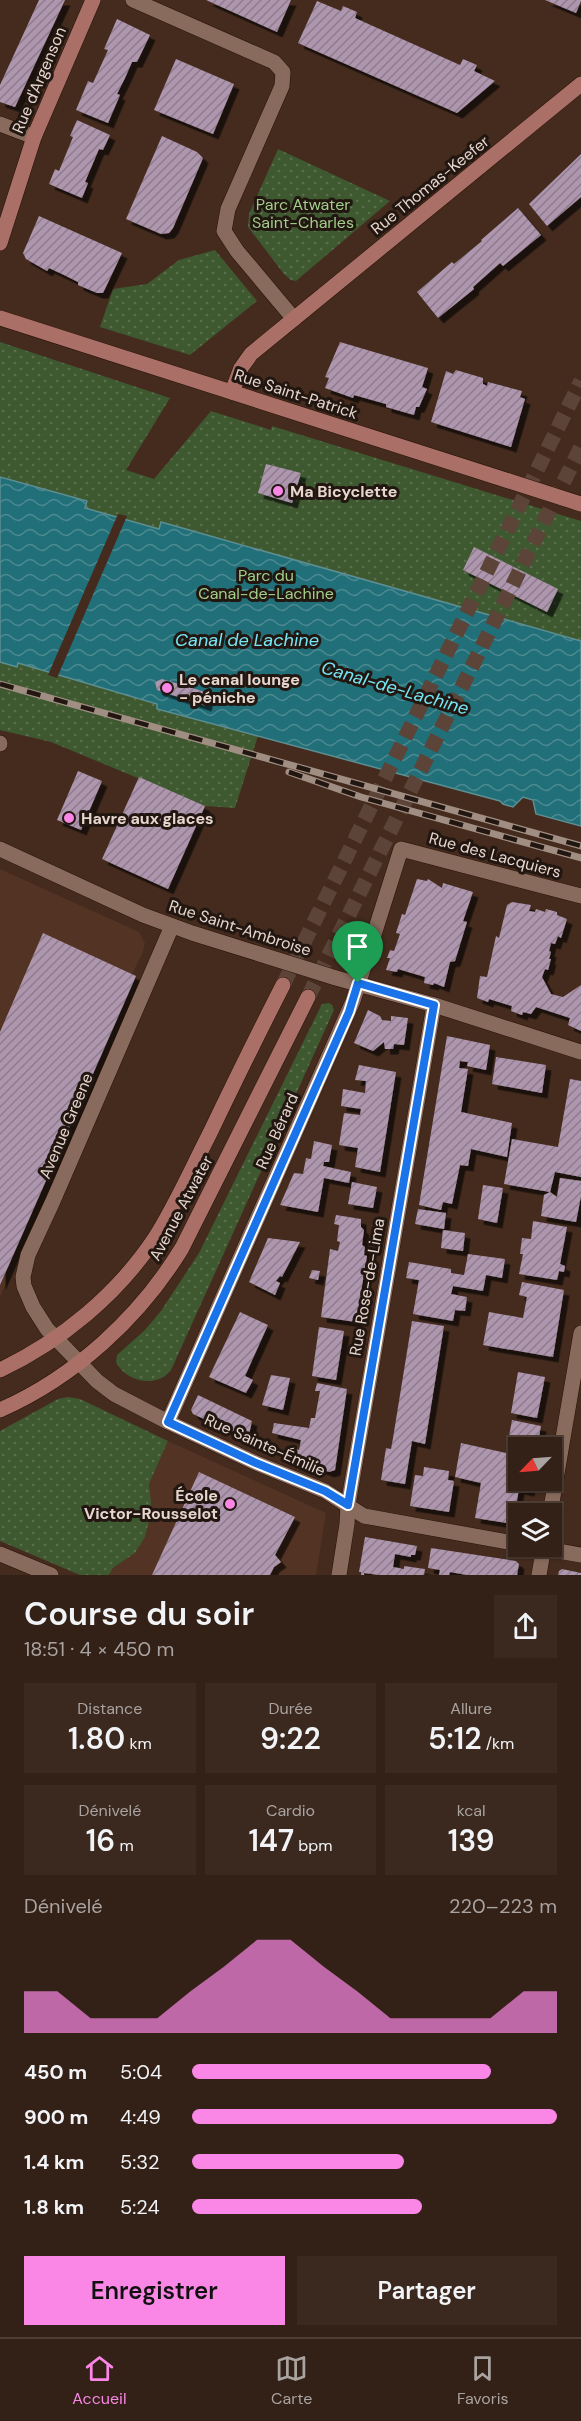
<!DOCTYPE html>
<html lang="fr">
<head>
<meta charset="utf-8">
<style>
  :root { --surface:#332016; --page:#3b281f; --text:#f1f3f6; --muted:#a9a3a1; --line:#4e3e35; --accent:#fa87e6 }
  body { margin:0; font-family:"DM Sans",sans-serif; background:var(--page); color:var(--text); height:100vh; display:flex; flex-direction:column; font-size:22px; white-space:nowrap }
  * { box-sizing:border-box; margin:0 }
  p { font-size:20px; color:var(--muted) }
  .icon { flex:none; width:33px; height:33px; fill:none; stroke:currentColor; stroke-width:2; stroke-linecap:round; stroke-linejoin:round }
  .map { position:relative; height:1575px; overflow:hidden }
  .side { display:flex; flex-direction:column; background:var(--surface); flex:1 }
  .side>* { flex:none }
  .needle { width:39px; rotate:245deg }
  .fabs { position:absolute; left:508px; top:1437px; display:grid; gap:12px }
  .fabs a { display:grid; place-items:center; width:54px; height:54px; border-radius:0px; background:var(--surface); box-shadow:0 2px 4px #0004,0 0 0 2px var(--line); font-size:30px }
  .pin { position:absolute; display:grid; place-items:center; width:51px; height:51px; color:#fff; margin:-62px -26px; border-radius:50% 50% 50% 0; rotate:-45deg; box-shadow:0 0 6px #0007 }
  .pin .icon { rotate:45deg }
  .round { display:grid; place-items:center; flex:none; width:63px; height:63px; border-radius:0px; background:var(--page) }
  .summary { display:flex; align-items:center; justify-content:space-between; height:102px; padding:0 24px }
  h1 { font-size:33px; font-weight:600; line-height:45px }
  .stats { display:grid; grid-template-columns:repeat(3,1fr); gap:9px; height:102px; padding:6px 24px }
  .stats div { display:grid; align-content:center; border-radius:0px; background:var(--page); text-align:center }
  .stats b { font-size:30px; font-weight:600 }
  .stats small { font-size:16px; font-weight:400 }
  .stats p { font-size:16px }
  .chart { height:168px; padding:12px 24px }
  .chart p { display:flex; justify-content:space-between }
  .chart svg { width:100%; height:108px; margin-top:6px; fill:var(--accent); opacity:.7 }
  .action { display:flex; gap:12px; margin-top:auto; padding:12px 24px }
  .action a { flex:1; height:69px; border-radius:0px; background:var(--accent); color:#111; font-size:24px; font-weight:600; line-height:69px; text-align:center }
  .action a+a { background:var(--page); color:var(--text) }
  ul { padding:0 24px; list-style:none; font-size:20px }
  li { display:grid; grid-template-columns:96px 72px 1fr; align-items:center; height:45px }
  li i { height:15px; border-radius:8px; background:var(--accent) }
  .menu { display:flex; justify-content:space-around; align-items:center; height:84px; border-top:2px solid var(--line); background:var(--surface); font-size:16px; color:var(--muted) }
  .menu a { display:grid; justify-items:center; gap:3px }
  .menu .selected { color:var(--accent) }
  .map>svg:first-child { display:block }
</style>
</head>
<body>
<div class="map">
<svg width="581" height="1575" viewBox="0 0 581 1575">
  <defs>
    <pattern id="grass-dots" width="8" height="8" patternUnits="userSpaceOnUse" patternTransform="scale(1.5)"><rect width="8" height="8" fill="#3e5830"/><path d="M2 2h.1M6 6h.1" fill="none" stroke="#5a6f4d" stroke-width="1.8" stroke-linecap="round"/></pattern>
    <pattern id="water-waves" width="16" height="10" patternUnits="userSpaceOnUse" patternTransform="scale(1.5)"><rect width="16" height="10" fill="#216f78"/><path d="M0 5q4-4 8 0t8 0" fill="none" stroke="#4c8990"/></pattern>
    <pattern id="building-hatch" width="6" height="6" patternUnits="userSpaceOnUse" patternTransform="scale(1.5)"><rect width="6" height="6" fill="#ad96ae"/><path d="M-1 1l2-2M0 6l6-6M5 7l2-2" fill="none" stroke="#8e7c8c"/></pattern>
    <filter id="shadow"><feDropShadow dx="5.5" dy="5.5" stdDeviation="0" flood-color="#0009"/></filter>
  </defs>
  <rect width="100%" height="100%" fill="#442b1e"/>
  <g fill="#533323">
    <polygon points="0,869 139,932 145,943 143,952 132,974 136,976 8,1267 6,1272 6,1283 0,1297"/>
    <polygon points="168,1441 326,1513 316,1575 109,1575 113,1568 135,1553 145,1537 152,1510 149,1484"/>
  </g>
  <g fill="url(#grass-dots)">
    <polygon points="278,149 390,201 296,281 291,280 284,274 248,227 249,214"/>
    <polygon points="215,250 257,301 190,355 100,327 113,289 147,284 179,260"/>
    <polygon points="0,342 170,398 126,470 154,479 211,411 271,430 272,426 581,521 581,826 536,814 533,800 523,797 513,807 503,804 500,801 258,736 235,808 205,806 51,742 0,730"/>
    <path d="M329,1003l3,2 2,5 -162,358c-12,21 -46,15 -56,-6l1,-7 28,-25 16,-19 38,-58 123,-249z"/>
    <polygon points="68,1397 80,1399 168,1441 149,1484 152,1510 145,1537 135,1553 113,1568 109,1575 80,1575 0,1541 0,1431 58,1399"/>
  </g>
  <polygon fill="url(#water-waves)" stroke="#5c8e92" stroke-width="1.5" points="0,477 87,501 85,508 159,529 161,522 581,641 581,826 536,814 533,800 523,797 513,807 503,804 500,801 157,709 157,704 18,663 17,667 0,662"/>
  <polygon fill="#442b1e" points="118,514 127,516 57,678 48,675"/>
  <g fill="url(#building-hatch)" filter="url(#shadow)">
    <polygon points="39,0 65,0 15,107 0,102 0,85"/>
    <polygon points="206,0 291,0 277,32"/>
    <polygon points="545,0 581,0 581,1 576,13"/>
    <polygon points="317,1 341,11 343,6 357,12 355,18 460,65 463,59 477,65 474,71 495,81 457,113 298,43"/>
    <polygon points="117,19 150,35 137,62 132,62 125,78 117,94 120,95 108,123 76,110 88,81 93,83 108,50 104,49"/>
    <polygon points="176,59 234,84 213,134 154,110"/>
    <polygon points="77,120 110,135 103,150 99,149 85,182 88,183 82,198 49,184 55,169 59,171 73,137 70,136"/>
    <polygon points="162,136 197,152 203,158 173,228 169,233 161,234 126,219"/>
    <polygon points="581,154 581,197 547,226 529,204"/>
    <polygon points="518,208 541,235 503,266 500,263 473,287 474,289 438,318 417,292 452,262 454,264 482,241 481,240"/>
    <polygon points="39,216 122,253 103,293 97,293 78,285 78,282 64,275 49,268 47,271 26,259 23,253"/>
    <polygon points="340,342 428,368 422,387 427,389 419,407 416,407 414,415 386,407 386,404 354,395 353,398 325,388 329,378 325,377"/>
    <polygon points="456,370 483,378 483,384 487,386 488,382 522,391 520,397 525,399 511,447 431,422 446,371 453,374"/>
    <polygon points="266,464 301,473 292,503 258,493"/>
    <polygon points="474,547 558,589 547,612 463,570"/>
    <polygon points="162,679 209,693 206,706 157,690 155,682"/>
    <polygon points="78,771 102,781 81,830 57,820"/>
    <polygon points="139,777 205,806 168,889 102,859"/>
    <polygon points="417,879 427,881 428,879 442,888 443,883 473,892 463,921 467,922 455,961 450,962 444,987 434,983 433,985 424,983 425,977 398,969 397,972 386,970 390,958 387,958 390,950 394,951 400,934 396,933 402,914 405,915"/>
    <polygon points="512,902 531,905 529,911 535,912 536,909 545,912 546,909 557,912 557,915 567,919 561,938 558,936 555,944 551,943 549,951 551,952 549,959 551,959 548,970 545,969 542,977 551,994 563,997 581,985 581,1031 568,1025 570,1018 536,1007 531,1014 523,1012 522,1015 511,1011 512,1006 489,999 488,1002 477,998 480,976 487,977 496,936 499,938 507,905"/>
    <polygon points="43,933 136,976 0,1285 0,1032"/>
    <polygon points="368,1010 380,1016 382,1020 391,1021 391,1016 408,1018 404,1045 394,1044 393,1049 385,1049 384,1042 373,1051 354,1043"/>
    <polygon points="447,1036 490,1045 486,1070 467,1066 468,1062 460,1061 459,1068 468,1069 461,1112 512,1123 507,1157 471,1149 468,1166 460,1165 452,1204 443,1202 441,1210 419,1205"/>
    <polygon points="496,1057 546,1065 542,1093 492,1084"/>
    <polygon points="359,1065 396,1072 380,1172 355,1167 358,1148 339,1145 344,1113 360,1115 361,1109 341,1106 343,1089 365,1093 366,1081 355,1080"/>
    <polygon points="570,1079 581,1081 581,1177 555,1172 550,1192 504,1184 512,1139 558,1147"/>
    <polygon points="314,1141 332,1145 329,1162 324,1162 323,1166 351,1172 349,1183 324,1178 318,1212 280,1205 294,1173 303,1174 306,1158 311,1159"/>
    <polygon points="560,1178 581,1181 581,1196 576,1222 541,1216 544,1195 550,1192 557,1197"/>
    <polygon points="352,1182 377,1187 373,1208 348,1204"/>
    <polygon points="483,1185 503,1188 497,1223 478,1219"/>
    <polygon points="418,1209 446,1213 444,1229 415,1224"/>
    <polygon points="336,1215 361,1219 361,1227 364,1230 362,1245 365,1247 364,1255 367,1256 356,1322 321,1317 330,1249 338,1251 340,1242 337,1241 339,1225 334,1224"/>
    <polygon points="533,1221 567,1227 560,1264 565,1266 564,1272 559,1271 557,1280 519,1274 523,1254 520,1254 522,1238 531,1239"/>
    <polygon points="443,1230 465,1233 463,1251 441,1248"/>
    <polygon points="268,1238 300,1242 282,1277 280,1276 276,1281 280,1283 275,1295 249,1282"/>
    <polygon points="468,1254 505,1259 502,1278 486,1275 483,1291 453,1286 451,1294 467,1297 465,1311 455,1310 453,1321 413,1314 419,1280 406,1278 409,1262 451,1269 451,1273 464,1275"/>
    <polygon points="312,1270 320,1271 318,1280 309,1278"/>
    <polygon points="522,1282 564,1290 553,1357 483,1345 489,1312 523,1318 527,1297 519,1295"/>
    <polygon points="240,1312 268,1325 245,1376 253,1380 246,1393 209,1377"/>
    <polygon points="412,1321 444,1326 425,1444 412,1441 405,1484 381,1480 386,1448 391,1449 393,1438"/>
    <polygon points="319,1327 344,1331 336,1380 312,1376"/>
    <polygon points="518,1372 545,1377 537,1418 511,1413"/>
    <polygon points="271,1375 290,1378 283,1410 262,1405"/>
    <polygon points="317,1383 347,1389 335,1470 329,1472 286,1456 289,1446 299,1450 301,1440 272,1433 274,1423 309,1428 311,1418 315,1418 320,1391 315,1391"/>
    <polygon points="198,1395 252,1421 248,1439 193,1414 191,1410"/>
    <polygon points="512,1420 541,1426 537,1448 519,1448 519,1480 531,1480 529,1491 519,1489 513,1524 475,1518 481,1483 455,1477 461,1443 506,1453"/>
    <polygon points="424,1467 449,1471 448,1480 454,1481 449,1512 410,1506 415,1475 423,1476"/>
    <polygon points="199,1472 295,1517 275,1555 281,1562 274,1567 270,1575 152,1575"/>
    <polygon points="365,1537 417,1546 415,1555 411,1555 411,1557 395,1554 393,1567 404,1569 404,1566 425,1569 424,1575 379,1575 364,1573 364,1575 361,1575 361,1572 359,1572"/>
    <polygon points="431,1548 516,1561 519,1564 517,1575 467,1575 450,1572 449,1575 439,1575 440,1570 428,1568"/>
    <polygon points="562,1569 581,1573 581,1575 558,1575 559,1571"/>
  </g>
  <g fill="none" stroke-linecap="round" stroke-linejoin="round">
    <g stroke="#5c4538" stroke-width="15" stroke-dasharray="15 8" stroke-linecap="butt">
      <polyline points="283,985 581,381"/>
      <polyline points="308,997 581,447"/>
    </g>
    <defs>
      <g id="street">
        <polyline points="133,0 274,62 283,72 282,86 228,209 224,231 237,251 294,319"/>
        <polyline points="0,124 34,137"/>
        <polyline points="0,743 0,744"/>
        <polyline points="0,849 143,915 192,933 336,978 434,1005 581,1052"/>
        <polyline points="172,926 53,1201 28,1255 23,1277 24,1286 33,1307 47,1329 97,1381 114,1394 168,1422 256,1463 325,1491 364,1516 519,1544"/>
        <polyline points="168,1422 353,1001 401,849 581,896"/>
        <polyline points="550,1514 581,1333"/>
        <polyline points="531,1546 581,1555"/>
        <polyline points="0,1554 51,1575"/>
        <polyline points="339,1575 347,1524 348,1505 434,1005"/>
        <polyline points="539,1575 544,1546"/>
      </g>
      <g id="secondary">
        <polyline points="0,243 34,137 93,0"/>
        <polyline points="0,318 581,504"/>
        <polyline points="232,392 241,368 251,354 581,84"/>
        <path d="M0,1370c61,-29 117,-75 155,-132 21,-33 37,-70 55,-105 24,-50 48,-99 73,-148"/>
        <path d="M0,1410c75,-33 140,-93 182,-162l126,-251"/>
      </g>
    </defs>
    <use href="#street" stroke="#291207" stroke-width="16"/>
    <use href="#secondary" stroke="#291207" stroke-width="16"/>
    <use href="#street" stroke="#886b5d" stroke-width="15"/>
    <use href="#secondary" stroke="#aa7067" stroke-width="15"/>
    <defs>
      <g id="rail">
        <polyline points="0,684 581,846"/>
        <polyline points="289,772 361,797 581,858"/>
      </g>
    </defs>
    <use href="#rail" stroke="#a18e83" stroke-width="7"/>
    <use href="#rail" stroke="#221611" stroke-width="4.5" stroke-dasharray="14" stroke-linecap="butt"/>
  </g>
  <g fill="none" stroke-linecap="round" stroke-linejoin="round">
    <defs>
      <polygon id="route" points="358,983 434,1005 348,1505 325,1491 256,1463 168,1422 349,1012"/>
    </defs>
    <use href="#route" stroke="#fff" stroke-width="12"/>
    <use href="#route" stroke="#1a73e8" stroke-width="8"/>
  </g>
  <g fill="#fa87e6" stroke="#221611" stroke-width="2">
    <circle cx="278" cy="491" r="6"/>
    <circle cx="167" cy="688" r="6"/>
    <circle cx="69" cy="818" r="6"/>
    <circle cx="230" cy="1504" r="6"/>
  </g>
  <g text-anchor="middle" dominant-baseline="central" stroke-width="6" stroke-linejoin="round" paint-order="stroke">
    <g font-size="16" fill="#e6d6ce" stroke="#221611">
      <text transform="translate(39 80) rotate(-67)">Rue d'Argenson</text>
      <text transform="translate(430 185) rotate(-39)">Rue Thomas-Keefer</text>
      <text transform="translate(296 394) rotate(18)">Rue Saint-Patrick</text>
      <text transform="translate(495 855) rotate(15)">Rue des Lacquiers</text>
      <text transform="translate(240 928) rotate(18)">Rue Saint-Ambroise</text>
      <text transform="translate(66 1126) rotate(-67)">Avenue Greene</text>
      <text transform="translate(277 1131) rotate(-66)">Rue Bérard</text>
      <text transform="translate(181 1208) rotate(-62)">Avenue Atwater</text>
      <text transform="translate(367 1287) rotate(-80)">Rue Rose-de-Lima</text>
      <text transform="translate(265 1445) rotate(24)">Rue Sainte-Émilie</text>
    </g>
    <g font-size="16" fill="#a2ce8a" stroke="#221611">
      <text x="303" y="204">Parc Atwater<tspan x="303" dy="18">Saint-Charles</tspan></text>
      <text x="266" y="575">Parc du<tspan x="266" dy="18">Canal-de-Lachine</tspan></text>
    </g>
    <g font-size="16" font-weight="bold" fill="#e6d6ce" stroke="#221611" text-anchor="start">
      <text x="290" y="491">Ma Bicyclette</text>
      <text x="179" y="679">Le canal lounge<tspan x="179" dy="18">- péniche</tspan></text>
      <text x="81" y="818">Havre aux glaces</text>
      <text x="218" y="1495" text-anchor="end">École<tspan x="218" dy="18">Victor-Rousselot</tspan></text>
    </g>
    <g font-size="18" font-style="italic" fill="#76e6f4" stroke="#221611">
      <text x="247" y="640">Canal de Lachine</text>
      <text transform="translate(395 688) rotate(16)">Canal-de-Lachine</text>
    </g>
  </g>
</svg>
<div class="fabs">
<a><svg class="needle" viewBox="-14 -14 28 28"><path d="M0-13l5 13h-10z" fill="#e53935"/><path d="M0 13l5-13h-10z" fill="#a9a3a1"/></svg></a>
<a><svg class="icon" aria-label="layers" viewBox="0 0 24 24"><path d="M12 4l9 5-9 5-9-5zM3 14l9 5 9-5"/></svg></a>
</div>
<div class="pin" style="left:358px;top:983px;background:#1e9e55"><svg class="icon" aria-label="arrive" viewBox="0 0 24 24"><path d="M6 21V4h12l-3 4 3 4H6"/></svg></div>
</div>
<section class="side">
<div class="summary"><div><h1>Course du soir</h1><p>18:51 · 4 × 450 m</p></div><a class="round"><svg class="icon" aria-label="share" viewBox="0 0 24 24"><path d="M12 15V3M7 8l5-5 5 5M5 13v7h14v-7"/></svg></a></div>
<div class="stats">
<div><p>Distance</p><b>1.80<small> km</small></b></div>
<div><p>Durée</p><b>9:22</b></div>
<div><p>Allure</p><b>5:12<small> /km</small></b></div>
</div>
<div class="stats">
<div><p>Dénivelé</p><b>16<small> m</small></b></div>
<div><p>Cardio</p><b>147<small> bpm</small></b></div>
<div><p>kcal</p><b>139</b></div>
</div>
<div class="chart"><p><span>Dénivelé</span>220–223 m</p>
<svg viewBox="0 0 160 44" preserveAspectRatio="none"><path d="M0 44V27L10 27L20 38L30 38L40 38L50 27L60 17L70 6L80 6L90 17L100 27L110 38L120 38L130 38L140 38L150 27L160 27V44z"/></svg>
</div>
<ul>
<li><b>450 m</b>5:04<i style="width:82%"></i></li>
<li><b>900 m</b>4:49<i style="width:100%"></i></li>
<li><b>1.4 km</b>5:32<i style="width:58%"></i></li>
<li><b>1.8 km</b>5:24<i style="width:63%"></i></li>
</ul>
<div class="action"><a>Enregistrer</a><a>Partager</a></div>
</section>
<nav class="menu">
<a class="selected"><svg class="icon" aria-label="home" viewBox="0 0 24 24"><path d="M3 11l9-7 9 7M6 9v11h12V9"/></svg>Accueil</a>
<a><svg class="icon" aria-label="map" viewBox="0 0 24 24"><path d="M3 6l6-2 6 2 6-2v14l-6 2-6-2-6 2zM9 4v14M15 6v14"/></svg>Carte</a>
<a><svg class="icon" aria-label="saved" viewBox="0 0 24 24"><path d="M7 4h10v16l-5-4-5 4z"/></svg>Favoris</a>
</nav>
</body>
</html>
